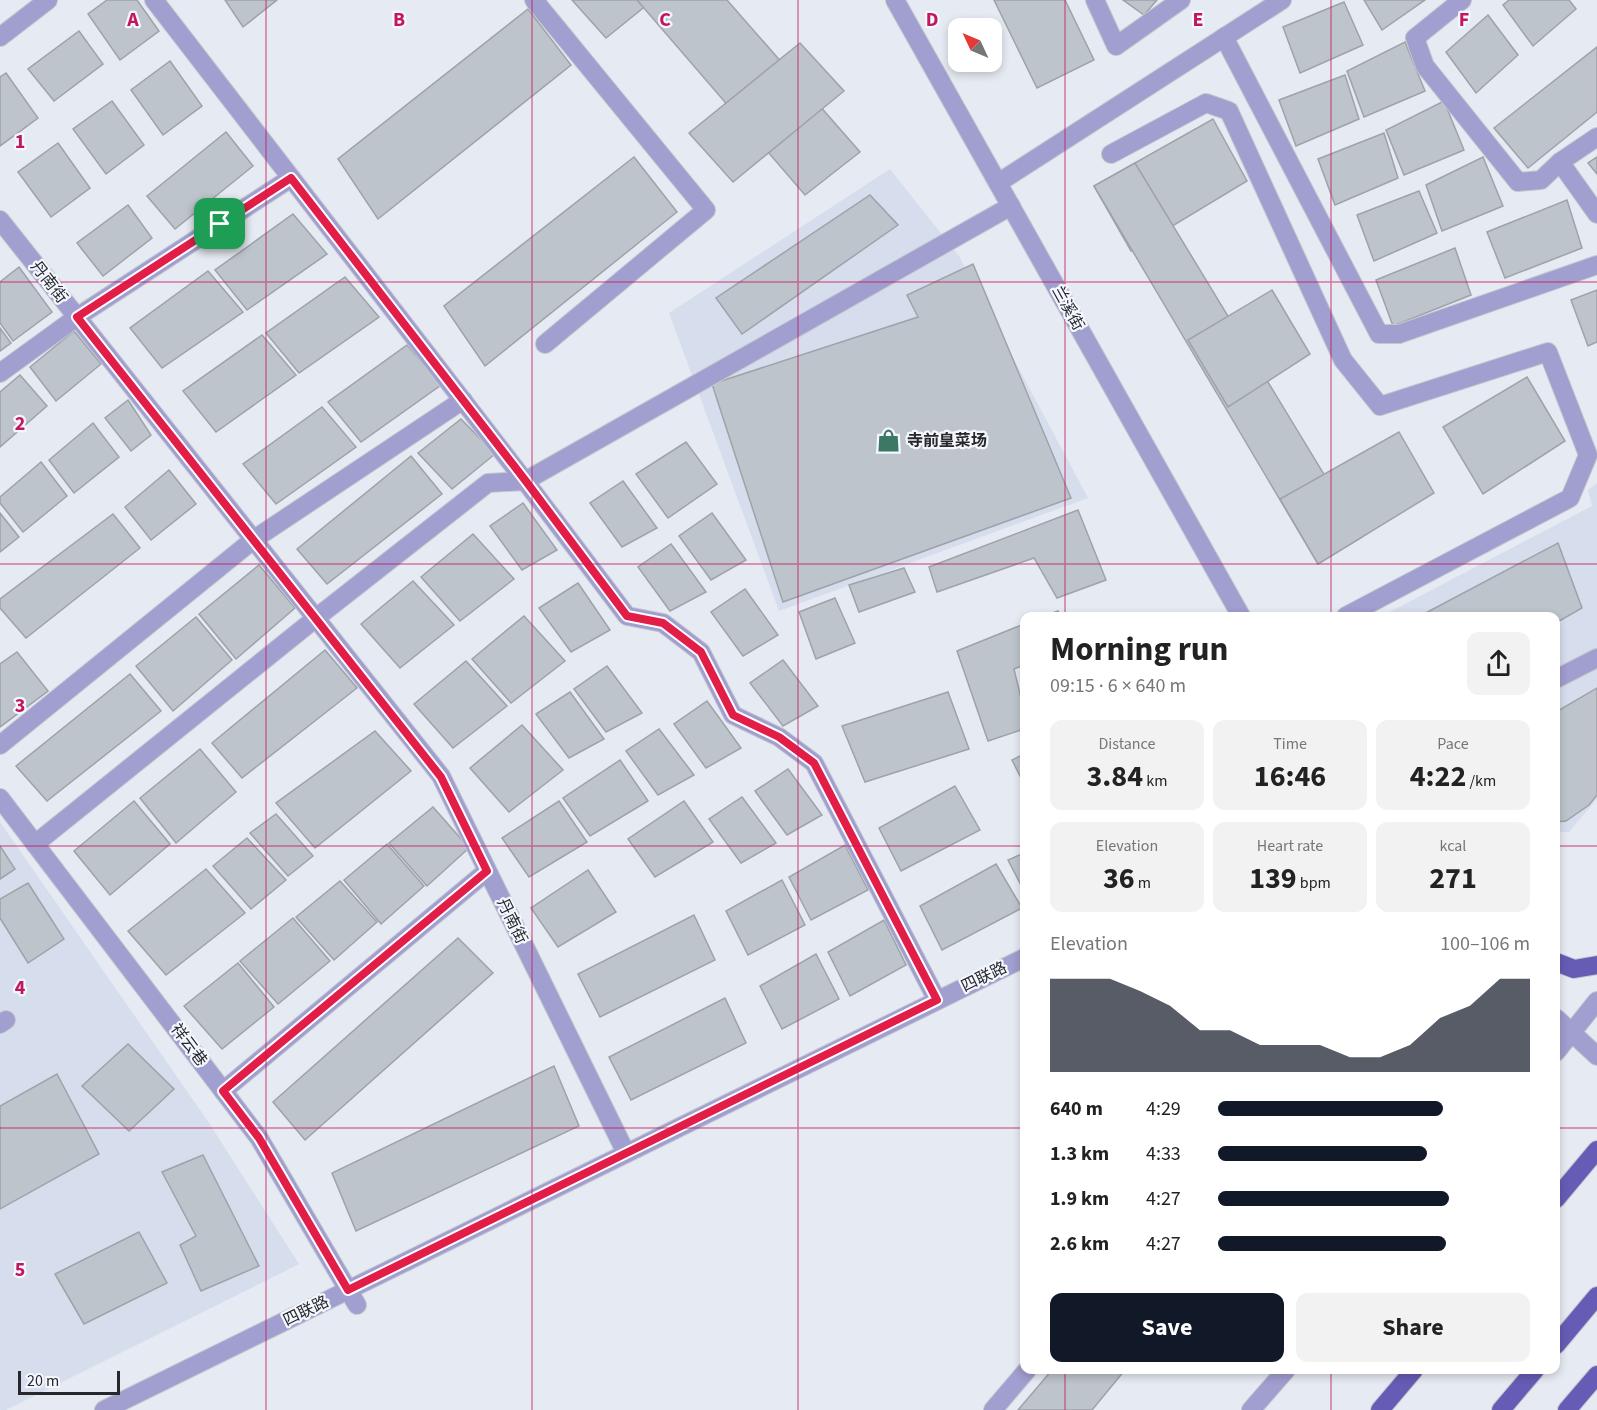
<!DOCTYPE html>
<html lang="en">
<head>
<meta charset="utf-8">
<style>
  :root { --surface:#fff; --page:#f2f2f2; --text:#222; --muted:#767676; --accent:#111827 }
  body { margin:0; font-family:"Source Sans 3","Noto Sans SC",sans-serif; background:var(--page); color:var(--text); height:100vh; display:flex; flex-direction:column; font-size:22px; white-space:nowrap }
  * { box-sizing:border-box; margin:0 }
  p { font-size:20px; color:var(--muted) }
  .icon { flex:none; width:33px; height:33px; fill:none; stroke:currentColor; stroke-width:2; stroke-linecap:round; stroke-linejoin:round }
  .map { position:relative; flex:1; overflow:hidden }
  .drawer { position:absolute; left:1020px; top:612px; width:540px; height:762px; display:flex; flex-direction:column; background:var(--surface); border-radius:12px; box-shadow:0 3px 9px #0003 }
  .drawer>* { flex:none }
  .needle { width:39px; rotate:314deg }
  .controls { position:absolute; left:948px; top:18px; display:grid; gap:12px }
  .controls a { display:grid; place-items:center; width:54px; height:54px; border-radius:12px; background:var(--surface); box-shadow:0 3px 9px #0003; font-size:30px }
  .scale { position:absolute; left:18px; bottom:15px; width:102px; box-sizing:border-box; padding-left:6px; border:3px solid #27282b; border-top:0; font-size:16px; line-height:21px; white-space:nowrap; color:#27282b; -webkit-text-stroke:4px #f4f7fe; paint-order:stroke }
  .pin { position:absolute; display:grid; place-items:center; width:51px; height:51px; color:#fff; margin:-26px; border-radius:12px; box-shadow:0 3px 9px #0006 }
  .round { display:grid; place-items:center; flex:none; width:63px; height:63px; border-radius:12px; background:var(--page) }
  .summary { display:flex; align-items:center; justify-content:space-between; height:102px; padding:0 30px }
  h1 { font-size:33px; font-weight:700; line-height:45px }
  .metrics { display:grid; grid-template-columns:repeat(3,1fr); gap:9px; height:102px; padding:6px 30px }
  .metrics div { display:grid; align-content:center; border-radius:12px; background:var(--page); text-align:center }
  .metrics b { font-size:30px; font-weight:700 }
  .metrics small { font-size:16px; font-weight:400 }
  .metrics p { font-size:16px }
  .chart { height:168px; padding:12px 30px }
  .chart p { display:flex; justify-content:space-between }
  .chart svg { width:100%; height:108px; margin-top:6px; fill:var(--accent); opacity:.7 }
  .cta { display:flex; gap:12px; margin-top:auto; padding:12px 30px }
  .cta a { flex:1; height:69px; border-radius:12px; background:var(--accent); color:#fff; font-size:24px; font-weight:700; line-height:69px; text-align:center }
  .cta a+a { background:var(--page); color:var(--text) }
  ul { padding:0 30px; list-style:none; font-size:20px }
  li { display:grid; grid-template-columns:96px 72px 1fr; align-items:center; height:45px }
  li i { height:15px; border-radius:8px; background:var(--accent) }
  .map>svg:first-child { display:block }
</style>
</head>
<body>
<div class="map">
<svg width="1597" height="1410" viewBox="0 0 1597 1410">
  <rect width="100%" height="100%" fill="#e6eaf2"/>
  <g fill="#d6ddec">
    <polygon points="890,169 959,256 1088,498 779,611 669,313"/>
    <polygon points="1597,483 1597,799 1569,832 1556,832 1556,616 1382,616 1592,506 1588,490"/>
    <polygon points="0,822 209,1123 299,1264 6,1410 0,1410"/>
  </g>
  <g fill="#bec4cb" stroke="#9da3a9" stroke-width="1.5">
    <polygon points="107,0 137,0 159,31 120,60 88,14"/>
    <polygon points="225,0 277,0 243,27"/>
    <polygon points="572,0 653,0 606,38"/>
    <polygon points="637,0 727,0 860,152 805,195"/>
    <polygon points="994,0 1065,0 1094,60 1037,88"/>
    <polygon points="1123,0 1157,0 1144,15"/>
    <polygon points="1364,0 1425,0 1382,30"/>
    <polygon points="1509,0 1569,0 1576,9 1533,46 1503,5"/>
    <polygon points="1344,2 1363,45 1300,73 1283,27"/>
    <polygon points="528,9 571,65 378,219 338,159"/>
    <polygon points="1488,15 1518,55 1476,93 1446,52"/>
    <polygon points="79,31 103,64 54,101 28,69"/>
    <polygon points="1405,42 1425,91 1364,117 1347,71"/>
    <polygon points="800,43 844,91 733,182 689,133"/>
    <polygon points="1597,47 1597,112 1528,168 1494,128"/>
    <polygon points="170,61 202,106 163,135 131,90"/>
    <polygon points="6,73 38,118 0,146 0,77"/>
    <polygon points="1345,75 1359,119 1296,146 1279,100"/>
    <polygon points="112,101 144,145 106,174 73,129"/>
    <polygon points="1444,101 1464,150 1404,175 1386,130"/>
    <polygon points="1213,119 1247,181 1131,251 1094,186"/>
    <polygon points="226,132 253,166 175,229 147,196"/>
    <polygon points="1384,133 1398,178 1335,205 1318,159"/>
    <polygon points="58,143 90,188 51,217 18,172"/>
    <polygon points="634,157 677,212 485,366 444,306"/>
    <polygon points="1483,157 1503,206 1442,231 1426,185"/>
    <polygon points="1597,157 1597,174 1588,163"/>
    <polygon points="1135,163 1362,537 1318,564 1094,186"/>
    <polygon points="1419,191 1437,233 1374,261 1357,215"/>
    <polygon points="870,195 898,225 742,334 716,298"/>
    <polygon points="1567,200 1582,248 1505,278 1487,232"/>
    <polygon points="128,205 152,238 103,276 77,243"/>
    <polygon points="293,214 327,254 247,310 215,270"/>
    <polygon points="1455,248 1471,295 1393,326 1376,280"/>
    <polygon points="973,264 1071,498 783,602 712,384 918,317 907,295"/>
    <polygon points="19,267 52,312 13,341 0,323 0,282"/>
    <polygon points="208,271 243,312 162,368 130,328"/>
    <polygon points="345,277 379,317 299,373 266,333"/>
    <polygon points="1272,290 1310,354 1228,407 1188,340"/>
    <polygon points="1597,290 1597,342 1588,346 1571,300"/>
    <polygon points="0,328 11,343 0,351"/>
    <polygon points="74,331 101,364 56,401 30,367"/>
    <polygon points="262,335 296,375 216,432 183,391"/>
    <polygon points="407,345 441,385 361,442 328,402"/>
    <polygon points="20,375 47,406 0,447 0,392"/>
    <polygon points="1527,377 1565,441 1483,494 1443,427"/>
    <polygon points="128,400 151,435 131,451 105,418"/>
    <polygon points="322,407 356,447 276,504 243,464"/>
    <polygon points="461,419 495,454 452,489 418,453"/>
    <polygon points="93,423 119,457 74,493 49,460"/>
    <polygon points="1399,432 1434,493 1318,564 1280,499"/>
    <polygon points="686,442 717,484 668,518 636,474"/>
    <polygon points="411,456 442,494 327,584 297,549"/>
    <polygon points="41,462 67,496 23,532 0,503 0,497"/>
    <polygon points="169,470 196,504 151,540 125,507"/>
    <polygon points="623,481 657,528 622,547 590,503"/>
    <polygon points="523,503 557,550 522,570 490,526"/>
    <polygon points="1078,510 1106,580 1057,598 1034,558 937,592 929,567"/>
    <polygon points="0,513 19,537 0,552"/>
    <polygon points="712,513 746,560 711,580 679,536"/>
    <polygon points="113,514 140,548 26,638 0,608 0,599"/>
    <polygon points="473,534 514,579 460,621 421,577"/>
    <polygon points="1558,543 1582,608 1556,623 1556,616 1420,616"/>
    <polygon points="671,544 706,592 670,611 638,567"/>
    <polygon points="259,565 295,608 236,659 199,614"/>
    <polygon points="904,568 915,592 859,612 849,585"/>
    <polygon points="413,581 454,625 400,668 361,624"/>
    <polygon points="578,583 610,630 571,652 539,608"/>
    <polygon points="745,589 778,635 743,656 711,612"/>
    <polygon points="835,598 855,643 816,659 799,612"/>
    <polygon points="1058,611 1061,616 1045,616"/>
    <polygon points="524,616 565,661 511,703 472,659"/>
    <polygon points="196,617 232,660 173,711 136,666"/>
    <polygon points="1024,624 1024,665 1014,669 1021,698 1024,697 1024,729 988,741 957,651"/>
    <polygon points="325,650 357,688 242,778 212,743"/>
    <polygon points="17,652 48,691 0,727 0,664"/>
    <polygon points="783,660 818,706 783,726 750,683"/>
    <polygon points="466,661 507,706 453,748 414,704"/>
    <polygon points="607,666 642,713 606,732 574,689"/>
    <polygon points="130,674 161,711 47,801 16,766"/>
    <polygon points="1597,688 1597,795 1589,805 1566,821 1556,822 1556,712"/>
    <polygon points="570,692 604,739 569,758 536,714"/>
    <polygon points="948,692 969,749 865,782 842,726"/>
    <polygon points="707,701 741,748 706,768 674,724"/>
    <polygon points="522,725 563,770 509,812 470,768"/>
    <polygon points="659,729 694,775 658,795 626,751"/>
    <polygon points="375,731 411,771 315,848 276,803"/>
    <polygon points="200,749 236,792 176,843 140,798"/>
    <polygon points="1024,754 1024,784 1012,760"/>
    <polygon points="620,760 648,801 590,836 563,798"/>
    <polygon points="788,769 822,815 787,835 755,791"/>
    <polygon points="955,786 980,830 901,871 879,828"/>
    <polygon points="742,797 776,843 741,863 709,819"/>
    <polygon points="134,801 170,844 110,895 74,851"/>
    <polygon points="559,801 587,842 529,877 502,838"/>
    <polygon points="684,801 713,842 655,877 628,839"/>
    <polygon points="433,807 469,848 427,886 389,843"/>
    <polygon points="276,814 313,856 288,876 250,833"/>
    <polygon points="247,838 286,880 251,909 213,866"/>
    <polygon points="387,844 424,886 381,924 344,880"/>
    <polygon points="845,845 868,890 811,920 789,877"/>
    <polygon points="0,846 15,869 0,879"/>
    <polygon points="1024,853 1024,891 1008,860"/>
    <polygon points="996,864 1022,908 942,950 920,906"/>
    <polygon points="206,869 245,913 166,975 128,931"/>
    <polygon points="588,870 616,912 558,947 531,908"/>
    <polygon points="782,880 805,925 748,955 726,911"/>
    <polygon points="340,881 377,922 334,960 296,917"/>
    <polygon points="28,883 64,939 28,963 0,918 0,899"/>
    <polygon points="694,915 715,960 600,1017 578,974"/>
    <polygon points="293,918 330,961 278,1004 240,961"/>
    <polygon points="884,920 906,965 850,996 828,952"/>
    <polygon points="458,938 493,973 305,1140 273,1102"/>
    <polygon points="816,954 839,999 782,1029 760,986"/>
    <polygon points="238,963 274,1007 222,1049 184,1006"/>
    <polygon points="725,998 746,1043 631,1100 609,1057"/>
    <polygon points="128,1044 174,1089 129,1131 82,1086"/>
    <polygon points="554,1066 579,1126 356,1231 332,1173"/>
    <polygon points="57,1074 99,1154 0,1209 0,1106"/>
    <polygon points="203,1155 259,1266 201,1291 180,1245 196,1236 162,1172"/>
    <polygon points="139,1232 167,1283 84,1324 55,1274"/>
    <polygon points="1052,1370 1125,1370 1092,1410 1018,1410"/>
  </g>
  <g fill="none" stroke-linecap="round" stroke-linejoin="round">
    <defs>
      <g id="minor">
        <polyline points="154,0 525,481 627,616 663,623 701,652 733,715 779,737 814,763 937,1000"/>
        <polyline points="534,0 706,210 545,344"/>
        <polyline points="895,0 1241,616"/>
        <polyline points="1095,0 1116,46 1181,0"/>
        <polyline points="1462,0 1415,38 1425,66 1518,182 1541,180 1560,162 1597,137"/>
        <polyline points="0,37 48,0"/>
        <polyline points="1224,37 1379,334 1399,334 1597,265"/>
        <polyline points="1111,154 1206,103 1229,111 1343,360 1380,406 1548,352 1588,455 1570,498 1346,616"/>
        <polyline points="1560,162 1597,214"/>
        <polyline points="998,183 1282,0"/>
        <polyline points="0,220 441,776 626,1153"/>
        <polyline points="0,373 77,317 291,178"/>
        <polyline points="1556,679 1597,658"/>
        <polyline points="0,745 253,540 463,400"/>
        <polyline points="0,798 259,1138 357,1305"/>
        <polyline points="35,844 316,618 488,483 525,481 1011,206"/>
        <polyline points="1556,1018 1597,1056"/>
        <polyline points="0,1024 6,1020"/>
        <polyline points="1556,1052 1597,1001"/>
        <polyline points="223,1091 487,871"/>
        <polyline points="104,1410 1024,958"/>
        <polyline points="993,1410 1027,1370"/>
        <polyline points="1251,1410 1286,1370"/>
      </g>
      <g id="major">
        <polyline points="1556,962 1574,969 1597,965"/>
        <polyline points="1556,1199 1597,1150"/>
        <polyline points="1556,1345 1597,1296"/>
        <polyline points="1380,1410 1414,1370"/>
        <polyline points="1501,1410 1535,1370"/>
        <polyline points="1567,1410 1597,1375"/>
      </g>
    </defs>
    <use href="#minor" stroke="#c4c7ce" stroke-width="20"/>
    <use href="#major" stroke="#c4c7ce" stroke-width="20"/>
    <use href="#minor" stroke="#a19ed0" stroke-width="18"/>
    <use href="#major" stroke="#675cb5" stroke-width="18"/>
  </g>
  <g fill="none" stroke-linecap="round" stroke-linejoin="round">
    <defs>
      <polygon id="route" points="291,178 525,480 627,616 663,623 701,652 733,715 779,737 814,763 937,1000 348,1290 259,1138 223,1091 487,871 441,777 77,317"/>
    </defs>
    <use href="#route" stroke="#fff" stroke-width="12"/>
    <use href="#route" stroke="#e11d48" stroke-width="8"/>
  </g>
  <path fill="none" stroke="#c2185b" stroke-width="1.5" stroke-opacity="0.55" d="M266,0v1410M532,0v1410M798,0v1410M1065,0v616M1331,0v616M0,282h1597M0,564h1597M0,846h1024M1556,846h41M0,1128h1024M1556,1128h41M1065,1370v40M1331,1370v40"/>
  <defs>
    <symbol id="shop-bare" viewBox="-9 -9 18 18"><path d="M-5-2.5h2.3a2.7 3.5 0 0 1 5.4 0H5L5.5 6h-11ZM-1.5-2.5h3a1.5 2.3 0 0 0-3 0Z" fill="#3c7863" stroke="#f4f7fe" stroke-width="2.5" paint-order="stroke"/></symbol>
  </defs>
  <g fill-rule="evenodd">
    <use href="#shop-bare" x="872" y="424" width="33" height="33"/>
  </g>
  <g text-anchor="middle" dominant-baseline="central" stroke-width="4.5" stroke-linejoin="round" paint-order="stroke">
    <g font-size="16" fill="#27282b" stroke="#f4f7fe">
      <text transform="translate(49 282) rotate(52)">丹南街</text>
      <text transform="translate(1068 308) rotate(61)">兰溪街</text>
      <text transform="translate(512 921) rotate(64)">丹南街</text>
      <text transform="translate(984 977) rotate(-26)">四联路</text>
      <text transform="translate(189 1045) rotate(53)">祥云巷</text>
      <text transform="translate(306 1311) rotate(-26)">四联路</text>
    </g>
    <g font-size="16" font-weight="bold" fill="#27282b" stroke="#f4f7fe" text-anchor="start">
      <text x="907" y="441">寺前皇菜场</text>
    </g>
  </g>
  <g font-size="20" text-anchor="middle" font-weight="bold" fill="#c2185b" stroke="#f4f7fe" stroke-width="4.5" stroke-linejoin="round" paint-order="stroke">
    <text x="133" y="26">A</text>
    <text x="399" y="26">B</text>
    <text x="665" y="26">C</text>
    <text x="932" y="26">D</text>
    <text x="1198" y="26">E</text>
    <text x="1464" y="26">F</text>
    <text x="20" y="148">1</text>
    <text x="20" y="430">2</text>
    <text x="20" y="712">3</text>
    <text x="20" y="994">4</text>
    <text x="20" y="1276">5</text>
  </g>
</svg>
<div class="controls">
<a><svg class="needle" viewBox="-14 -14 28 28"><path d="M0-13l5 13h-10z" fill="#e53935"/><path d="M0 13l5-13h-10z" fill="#767676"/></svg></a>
</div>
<div class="scale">20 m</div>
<div class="pin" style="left:220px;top:224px;background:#1e9e55"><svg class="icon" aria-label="arrive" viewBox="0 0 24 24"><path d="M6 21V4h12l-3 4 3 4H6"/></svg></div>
<section class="drawer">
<div class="summary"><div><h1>Morning run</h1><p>09:15 · 6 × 640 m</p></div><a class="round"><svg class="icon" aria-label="share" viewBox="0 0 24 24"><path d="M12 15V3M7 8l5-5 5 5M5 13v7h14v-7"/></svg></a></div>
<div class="metrics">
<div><p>Distance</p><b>3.84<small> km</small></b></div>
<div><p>Time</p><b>16:46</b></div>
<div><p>Pace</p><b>4:22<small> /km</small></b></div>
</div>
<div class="metrics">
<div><p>Elevation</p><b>36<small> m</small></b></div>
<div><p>Heart rate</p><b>139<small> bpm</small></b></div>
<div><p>kcal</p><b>271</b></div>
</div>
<div class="chart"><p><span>Elevation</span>100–106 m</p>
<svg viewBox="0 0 160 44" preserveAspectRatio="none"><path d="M0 44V6L10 6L20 6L30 11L40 17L50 27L60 27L70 33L80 33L90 33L100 38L110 38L120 33L130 22L140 17L150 6L160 6V44z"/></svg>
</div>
<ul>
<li><b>640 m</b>4:29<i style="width:72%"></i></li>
<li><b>1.3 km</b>4:33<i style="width:67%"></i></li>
<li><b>1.9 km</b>4:27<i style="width:74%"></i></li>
<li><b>2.6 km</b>4:27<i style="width:73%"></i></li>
</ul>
<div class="cta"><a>Save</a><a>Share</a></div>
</section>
</div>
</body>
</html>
